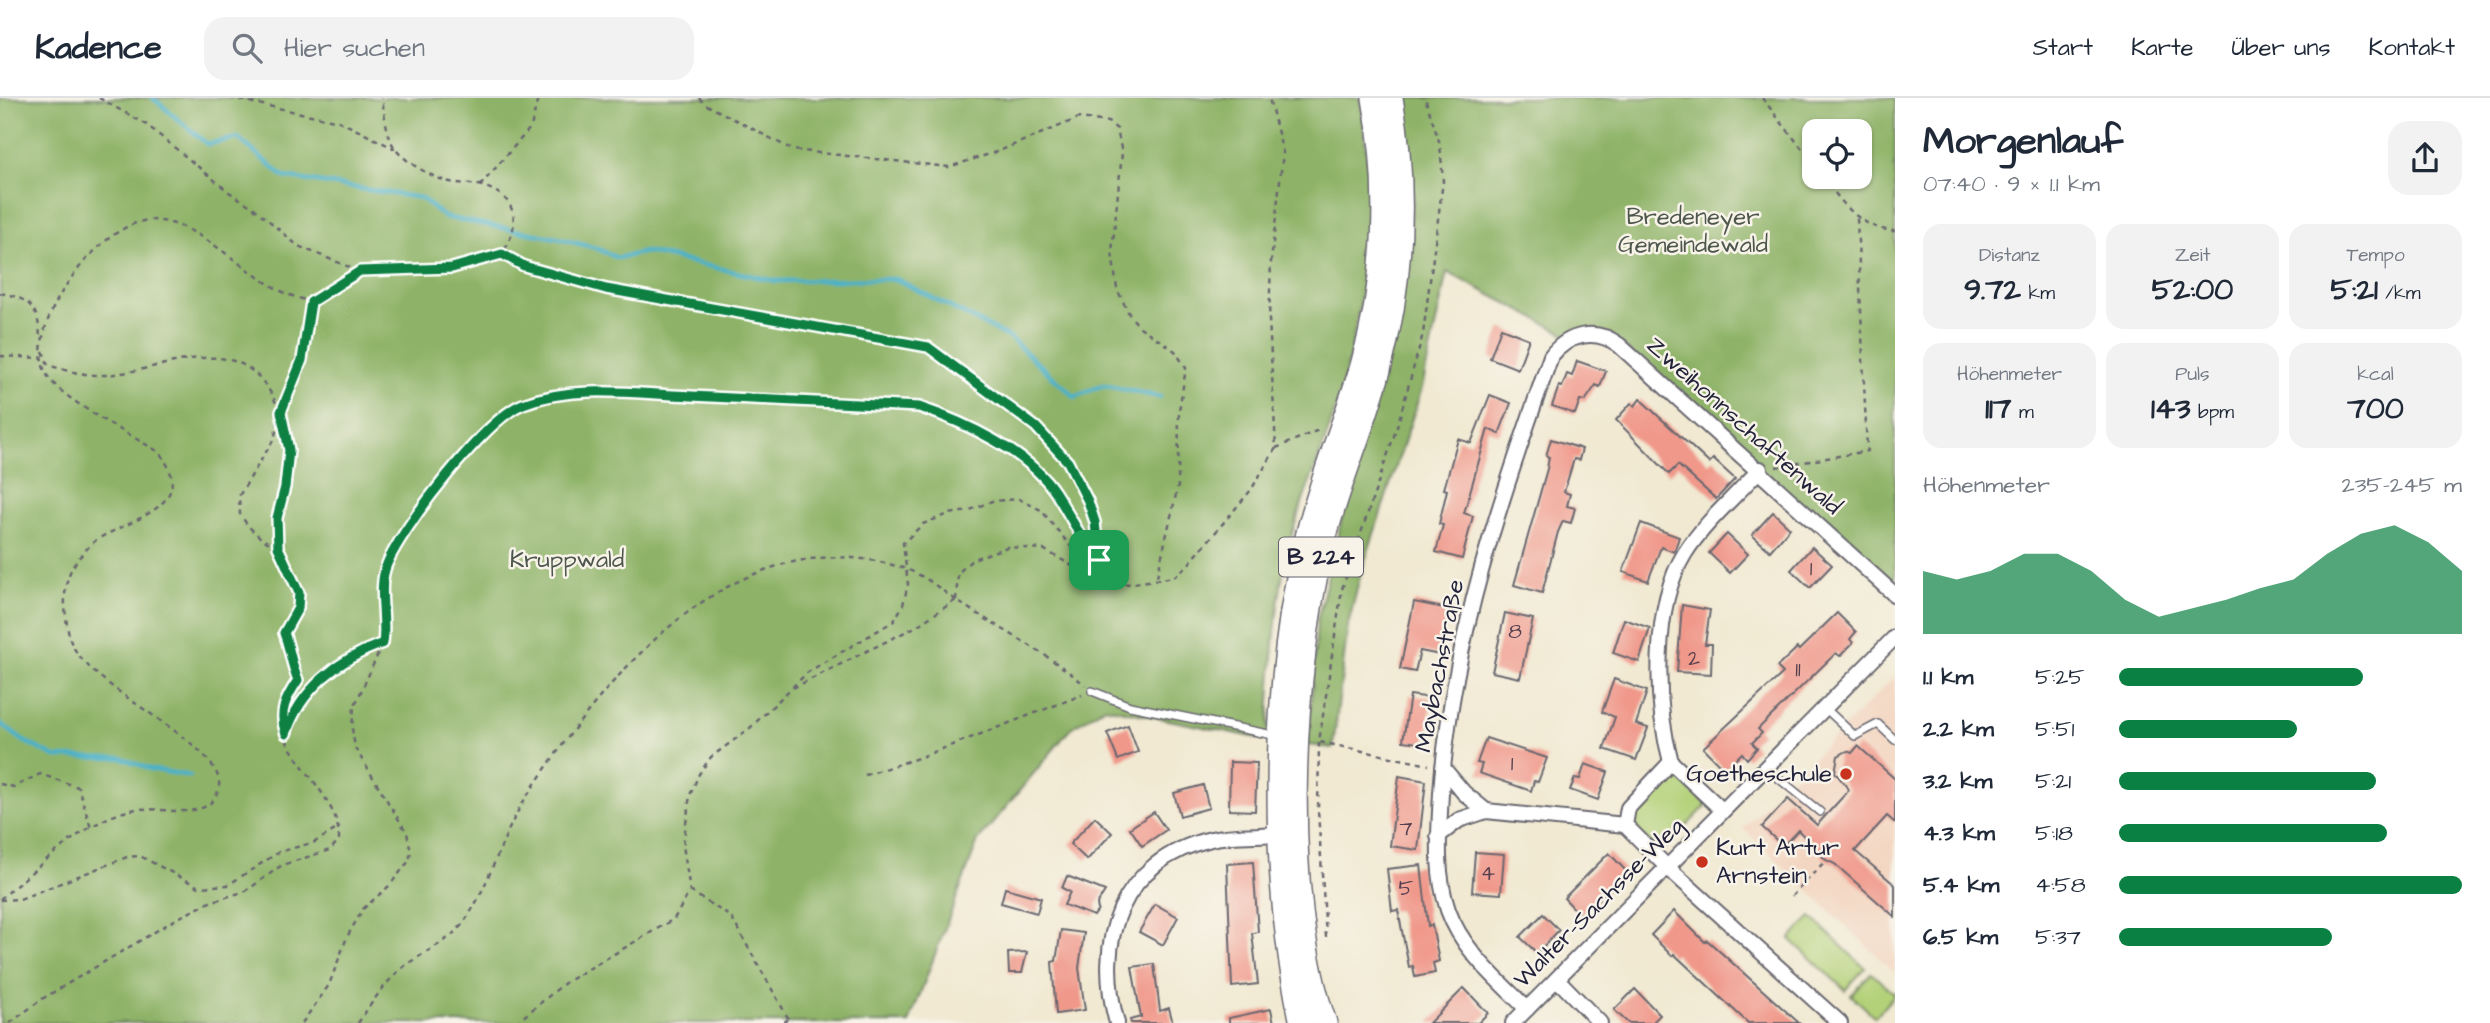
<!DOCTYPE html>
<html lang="de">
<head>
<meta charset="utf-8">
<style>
  :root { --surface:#fff; --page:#f2f2f3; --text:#1f2937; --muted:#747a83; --line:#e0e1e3; --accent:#0b8043 }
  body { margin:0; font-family:"Architects Daughter",sans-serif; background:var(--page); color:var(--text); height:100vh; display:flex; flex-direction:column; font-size:26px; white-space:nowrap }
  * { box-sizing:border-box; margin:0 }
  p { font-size:23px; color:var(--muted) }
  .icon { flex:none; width:38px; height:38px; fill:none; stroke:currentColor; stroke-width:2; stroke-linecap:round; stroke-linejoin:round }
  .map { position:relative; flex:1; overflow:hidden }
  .sheet { display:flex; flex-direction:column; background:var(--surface); width:595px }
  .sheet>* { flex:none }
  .buttons { position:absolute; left:1802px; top:21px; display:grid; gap:14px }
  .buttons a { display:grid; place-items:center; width:70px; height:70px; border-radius:14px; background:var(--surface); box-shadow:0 2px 5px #0004; font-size:35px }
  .pin { position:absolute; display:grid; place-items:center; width:60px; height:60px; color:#fff; margin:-30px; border-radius:14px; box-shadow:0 4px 10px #0006 }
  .round { display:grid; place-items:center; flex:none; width:74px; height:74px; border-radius:21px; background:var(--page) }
  .overview { display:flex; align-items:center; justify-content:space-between; height:119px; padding:0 28px }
  h1 { font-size:38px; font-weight:700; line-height:52px }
  .figures { display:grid; grid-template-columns:repeat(3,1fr); gap:10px; height:119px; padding:7px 28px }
  .figures div { display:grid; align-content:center; border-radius:18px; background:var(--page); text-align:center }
  .figures b { font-size:30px; font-weight:700 }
  .figures small { font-size:19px; font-weight:400 }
  .figures p { font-size:19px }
  .chart { height:196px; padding:14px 28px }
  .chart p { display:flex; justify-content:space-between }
  .chart svg { width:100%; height:126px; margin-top:7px; fill:var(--accent); opacity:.7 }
  ul { padding:0 28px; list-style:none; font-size:23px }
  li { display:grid; grid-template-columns:112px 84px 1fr; align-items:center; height:52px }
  li i { height:18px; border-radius:9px; background:var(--accent) }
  header { display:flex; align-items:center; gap:42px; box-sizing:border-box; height:98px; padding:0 35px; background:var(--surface); border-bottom:2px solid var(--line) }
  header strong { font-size:33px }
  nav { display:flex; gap:38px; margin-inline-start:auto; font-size:24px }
  .search { width:490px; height:63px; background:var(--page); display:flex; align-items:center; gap:18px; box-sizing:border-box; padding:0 24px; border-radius:21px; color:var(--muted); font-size:26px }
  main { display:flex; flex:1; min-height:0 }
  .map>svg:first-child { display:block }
</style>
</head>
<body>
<header>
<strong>Kadence</strong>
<div class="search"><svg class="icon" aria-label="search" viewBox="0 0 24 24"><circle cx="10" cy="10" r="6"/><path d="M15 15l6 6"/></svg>Hier suchen</div>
<nav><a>Start</a><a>Karte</a><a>Über uns</a><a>Kontakt</a></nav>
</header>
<main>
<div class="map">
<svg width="1895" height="925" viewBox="0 0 1895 925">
  <rect width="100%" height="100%" fill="#f7f3e8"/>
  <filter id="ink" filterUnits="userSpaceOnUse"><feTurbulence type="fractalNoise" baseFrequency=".0143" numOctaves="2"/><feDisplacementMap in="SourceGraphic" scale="14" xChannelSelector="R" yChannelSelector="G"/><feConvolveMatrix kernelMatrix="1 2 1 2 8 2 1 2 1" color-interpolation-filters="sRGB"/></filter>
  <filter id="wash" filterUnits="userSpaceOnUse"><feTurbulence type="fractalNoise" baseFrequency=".00686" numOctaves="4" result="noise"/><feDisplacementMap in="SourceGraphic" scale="28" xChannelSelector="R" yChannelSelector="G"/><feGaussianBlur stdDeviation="1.57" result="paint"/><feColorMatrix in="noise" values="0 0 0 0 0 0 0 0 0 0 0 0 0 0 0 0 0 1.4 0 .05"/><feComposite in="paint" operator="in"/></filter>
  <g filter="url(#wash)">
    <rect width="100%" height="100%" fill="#f1e9d2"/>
    <polygon fill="#f3d4bf" points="1895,578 1895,875 1743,730"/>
    <g fill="#b3d178" stroke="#6a7a5a" stroke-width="2">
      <path d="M1669,681l13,1 25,25 -47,48c-7,-8 -19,-16 -23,-25 -11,-20 18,-40 32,-49z"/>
      <polygon points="1811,819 1865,870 1845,892 1790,841"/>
      <polygon points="1871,875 1895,896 1875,919 1851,897"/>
    </g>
    <g fill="#8eb368" stroke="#586a52" stroke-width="2" fill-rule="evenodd">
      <path d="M0,0h1360c18,111 5,223 -31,331 -10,32 -24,63 -34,95 -21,69 -23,144 -27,216l-163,-33 -34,21 -93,113 -69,182h-909z"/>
      <path d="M1402,0h493v494l-274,-248 -52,-8 -122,-64 -25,116 -61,185 -13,52 -15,123 -25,-3 9,-124 91,-374 5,-51zM1815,33h45v46h-45z"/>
    </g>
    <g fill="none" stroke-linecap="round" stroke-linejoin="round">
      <g stroke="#4ab1c9" stroke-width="4.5">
        <polyline points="153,0 207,46 238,40 284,79 421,100 444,119 557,140 596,150 617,160 646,154 775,183 896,181 1010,240 1075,299 1103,287 1160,299"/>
        <polyline points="0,625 22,642 55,659 122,660 150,671 190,678"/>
      </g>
    </g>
    <g id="blocks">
      <g fill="#f0988a">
        <polygon points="1501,230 1529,241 1518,271 1490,260"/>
        <polygon points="1577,263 1606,273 1600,289 1596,287 1585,303 1580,302 1575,316 1552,308 1559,288 1562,289 1567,276 1572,278"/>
        <polygon points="1490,297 1511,305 1499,336 1488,331 1464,415 1473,418 1462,461 1436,454 1443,427 1439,426 1447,392 1444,391 1458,341 1471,345"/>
        <polygon points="1640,301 1709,365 1713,361 1735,381 1716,401 1678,367 1669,376 1616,322 1631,305 1635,308"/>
        <polygon points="1551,341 1582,351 1579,362 1574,361 1564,394 1570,396 1567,408 1575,410 1571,425 1563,423 1558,434 1542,495 1514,487 1547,371 1549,359 1546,358"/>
        <polygon points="1773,414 1790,430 1770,453 1752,437"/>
        <polygon points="1641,425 1679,439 1674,454 1661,449 1648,483 1623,474"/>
        <polygon points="1727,436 1748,456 1730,475 1709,455"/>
        <polygon points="1812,449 1832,467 1810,490 1791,472"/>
        <polygon points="1414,504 1449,511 1440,557 1420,553 1415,574 1400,571"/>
        <polygon points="1682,507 1710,512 1705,546 1712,546 1711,576 1677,574"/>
        <polygon points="1505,515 1533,521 1520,580 1492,574"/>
        <polygon points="1837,515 1856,534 1850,541 1853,545 1840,558 1836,555 1758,631 1762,635 1752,645 1757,650 1747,661 1742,655 1725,672 1703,650 1783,575 1777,569 1797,550 1799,552"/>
        <polygon points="1624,521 1650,530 1639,564 1613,555"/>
        <polygon points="1614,581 1647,593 1636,626 1648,630 1636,662 1604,651 1615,619 1602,614"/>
        <polygon points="1410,597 1432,600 1426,646 1403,643"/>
        <polygon points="1128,627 1138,654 1118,662 1107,635"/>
        <polygon points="1486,640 1547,660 1538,684 1534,683 1531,693 1479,675 1482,666 1477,665"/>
        <polygon points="1858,648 1895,681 1895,725 1887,718 1855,753 1895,787 1895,819 1835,766 1826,762 1798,732 1783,748 1762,729 1788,701 1817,727 1849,692 1835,674 1838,658 1847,653 1852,655"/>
        <polygon points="1230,664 1257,665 1255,713 1229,712"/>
        <polygon points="1585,666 1608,674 1598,702 1570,692 1575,680 1580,681"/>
        <polygon points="1399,678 1426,683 1418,752 1390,748"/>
        <polygon points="1203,687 1209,710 1180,718 1174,695"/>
        <polygon points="1154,714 1166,732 1142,748 1130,730"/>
        <polygon points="1095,719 1112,735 1087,762 1070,746"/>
        <polygon points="1475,754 1504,756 1501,796 1472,794"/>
        <polygon points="1609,755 1627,774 1581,818 1564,800"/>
        <polygon points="1253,764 1258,834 1252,835 1258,886 1232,889 1227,766"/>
        <polygon points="1421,767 1428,828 1432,827 1439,863 1433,865 1435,875 1415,879 1413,868 1409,869 1398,812 1392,813 1387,771"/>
        <polygon points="1067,778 1105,793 1097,806 1098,812 1094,818 1064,807 1070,794 1062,790"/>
        <polygon points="1005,790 1041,800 1037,815 1001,805"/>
        <polygon points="1155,806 1178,819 1163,847 1139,834"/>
        <polygon points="1674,813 1705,844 1707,842 1799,925 1748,925 1674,856 1672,858 1651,837"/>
        <polygon points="1543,816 1559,832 1537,855 1520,839"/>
        <polygon points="1061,832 1084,835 1079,870 1085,912 1056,916 1052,864 1056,863"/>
        <polygon points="1027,854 1022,875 1009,875 1008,855"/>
        <polygon points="1154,866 1160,913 1169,910 1173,925 1131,925 1130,922 1141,919 1132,869"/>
        <polygon points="1464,890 1488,915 1478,925 1429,925"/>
        <polygon points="1635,891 1660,917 1652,925 1628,925 1614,912"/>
        <polygon points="1271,911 1274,925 1229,925 1229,920"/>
      </g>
    </g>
  </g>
  <g filter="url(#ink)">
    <use href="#blocks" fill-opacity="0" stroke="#6a6870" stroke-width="2"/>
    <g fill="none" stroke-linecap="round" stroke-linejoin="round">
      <defs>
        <g id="service">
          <polyline points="1092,593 1130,608 1278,638"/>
          <polyline points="1825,610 1855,638 1878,626 1895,642"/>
          <polyline points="1766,670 1820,714"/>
        </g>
        <g id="minor">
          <path d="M1671,664c-16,-58 -19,-156 14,-209 19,-30 51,-57 75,-84"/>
          <polyline points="1443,670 1464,695 1486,713"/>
          <polyline points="1722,712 1671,664 1628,710 1625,727 1667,769 1840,925"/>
          <polyline points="1438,738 1459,722 1486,713 1625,727"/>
          <polyline points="1557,881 1600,925"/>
          <path d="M1527,911c-30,-30 -65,-59 -79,-99 -13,-38 -9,-78 -7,-117 10,-150 60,-296 110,-437 18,-23 45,-28 68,-11l276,250"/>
          <path d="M1117,925c-23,-82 3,-162 94,-184 22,-5 47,-3 70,-5"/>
          <polyline points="1513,925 1895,539"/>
        </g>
        <g id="primary">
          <path d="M1302,925c-32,-146 -31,-345 6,-490 14,-56 37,-111 54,-167 25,-86 28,-180 12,-268"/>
          <path d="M1325,925c-45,-123 -34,-360 0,-487 15,-56 39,-110 54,-166 24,-91 28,-179 12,-272"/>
        </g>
      </defs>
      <use href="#service" stroke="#6a6870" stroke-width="10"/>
      <use href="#minor" stroke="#6a6870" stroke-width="18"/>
      <use href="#primary" stroke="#6a6870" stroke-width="26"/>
      <g stroke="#6a6870" stroke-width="2.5" stroke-dasharray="5 5" stroke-linecap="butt">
        <polyline points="99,0 147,27 229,94 254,110 298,148 359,173"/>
        <polyline points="230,0 339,23 395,51"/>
        <polyline points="699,0 705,6 793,52 949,69 999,53 1079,20 1108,24 1117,31 1122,55 1112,154 1117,191 1130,218 1140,229 1175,253 1186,270 1179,313 1178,388 1156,483"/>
        <polyline points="1762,0 1815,67"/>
        <path d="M1823,79c19,26 37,52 72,54"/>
        <polyline points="480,88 531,29 538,0"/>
        <polyline points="502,156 524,168 606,191 928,249 1036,329 1067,364 1088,403 1095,424 1099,459"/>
        <path d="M0,195c30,5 39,15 40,46"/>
        <polyline points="0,258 40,260"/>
        <polyline points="1276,350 1321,331"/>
        <polyline points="1776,369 1867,353 1857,120"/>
        <polyline points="278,449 262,441 248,428 240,416 239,398 274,341 281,314 302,262 311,203"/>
        <polyline points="956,502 958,475 973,461 1007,449 1043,451 1099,483 1127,486 1174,479 1188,467 1251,392 1276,350 1269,221 1271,164 1283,55 1269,0"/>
        <polyline points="793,590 915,529 956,502"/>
        <path d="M286,633c15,-43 55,-73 97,-88"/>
        <polyline points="1320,644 1429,667"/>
        <polyline points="865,677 921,659 1082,597"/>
        <polyline points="0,686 14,689 40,676 78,689 91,730"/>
        <polyline points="690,793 731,819 791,925"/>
        <polyline points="1792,798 1826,762"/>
        <path d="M0,801c39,-31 81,-77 131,-89 24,-6 76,15 87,-19 16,-47 -137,-101 -149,-155 -4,-22 -8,-47 3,-68 4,-8 17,-22 24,-28 33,-20 105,-34 63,-88 -28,-17 -93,-50 -110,-74 -34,-45 52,-160 104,-158 58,3 101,72 158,81l49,-30 92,-3 50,-14c20,-30 16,-60 -24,-69 -10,-2 -22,-1 -32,-4 -16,-5 -39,-18 -50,-31 -9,-11 -12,-38 -14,-52"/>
        <polyline points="0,802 20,801 127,759 140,758 199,789 228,787 279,754 315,744 340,729"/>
        <polyline points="1326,839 1318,712 1319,644 1342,491 1397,329 1423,236 1443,83 1440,46 1425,0"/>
        <path d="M10,925l32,-24 136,-81 32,-16 36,-11 36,-26 48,-15 9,-10c1,-46 -57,-81 -58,-121 0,-15 9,-27 16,-39 -6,-16 -7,-32 -13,-47 3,-9 13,-18 15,-27 4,-22 -17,-39 -21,-59 -2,-8 -1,-19 -1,-27 2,-23 12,-44 12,-68 0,-16 -7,-37 -14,-51 -36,-75 -105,-31 -169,-26 -20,1 -39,-4 -58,-10l-7,-20"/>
        <polyline points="302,925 329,887 347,839 363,811 389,788 409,763 411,754 407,735 355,650 352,630 354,609 383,545 385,468 405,433 481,340 519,307 567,295 919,309 957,322 1021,360 1054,392 1084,445 1112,484"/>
        <path d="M358,925c13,-19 25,-38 43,-54 19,-16 48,-26 63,-47 25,-35 37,-85 61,-123 81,-123 210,-285 378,-231 20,6 37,21 54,33 43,28 89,51 128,84"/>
        <polyline points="516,925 566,884 674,821 690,793 683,747 690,697 699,676 711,659 749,631 808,574 894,523 903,507 908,486 903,445 923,426 949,416 968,413 992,403 1019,401 1041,412 1099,483"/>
        <polyline points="784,925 789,919"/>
      </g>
      <use href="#service" stroke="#fff" stroke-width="7"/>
      <use href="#minor" stroke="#fff" stroke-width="14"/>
      <use href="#primary" stroke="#fff" stroke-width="23"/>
    </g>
  </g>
  <g fill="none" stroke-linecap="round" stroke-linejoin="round" filter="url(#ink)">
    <defs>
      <path id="route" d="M502,156l22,12 82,23 322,58 108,80 32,35 20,39 7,21 4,38c-19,-21 -29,-45 -44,-68 -26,-40 -91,-70 -136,-85 -76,-3 -152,-7 -228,-11 -54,-2 -116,-12 -168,8 -37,14 -121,123 -136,160 -10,23 0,55 -4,79 -44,16 -83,46 -97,91 -8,-22 0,-36 12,-54 -7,-16 -8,-32 -14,-47l14,-25 1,-15 -21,-46 -1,-29 8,-31 4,-37 -8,-38 21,-52 9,-58 49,-31 92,-3z"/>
    </defs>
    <use href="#route" stroke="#fff" stroke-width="14"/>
    <use href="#route" stroke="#0b8043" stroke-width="9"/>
  </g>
  <g fill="#c8321e" stroke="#f7f3e8" stroke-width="2.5">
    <circle cx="1846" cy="676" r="7"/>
    <circle cx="1702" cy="764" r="7"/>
  </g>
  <g text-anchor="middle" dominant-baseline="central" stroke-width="5" stroke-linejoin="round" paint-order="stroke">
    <g font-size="21" fill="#56404f">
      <text x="1811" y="470">1</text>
      <text x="1515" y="533">8</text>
      <text x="1694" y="560">2</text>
      <text x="1798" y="571">11</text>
      <text x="1512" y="665">1</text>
      <text x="1406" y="730">7</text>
      <text x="1488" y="775">4</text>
      <text x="1406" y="790">5</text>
    </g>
    <rect fill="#f7f3e8" stroke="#62616f" stroke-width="2" x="1279" y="439.5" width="84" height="39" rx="5"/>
    <g font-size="23" font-weight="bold" fill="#22223b">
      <text x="1321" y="459">B 224</text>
    </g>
    <g font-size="24" fill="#4e574d" stroke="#f7f3e8">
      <text x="1693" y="119">Bredeneyer<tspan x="1693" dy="28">Gemeindewald</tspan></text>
      <text x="567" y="462">Kruppwald</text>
    </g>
    <g font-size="24" fill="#22223b" stroke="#f7f3e8">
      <text transform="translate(1744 328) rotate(42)">Zweihonnschaftenwald</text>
      <text transform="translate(1440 568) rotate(-79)">Maybachstraße</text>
      <text transform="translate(1599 805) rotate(-45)">Walter-Sachsse-Weg</text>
    </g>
    <g font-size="24" fill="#22223b" stroke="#f7f3e8" text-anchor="end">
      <text x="1832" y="676">Goetheschule</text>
      <text x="1716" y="750" text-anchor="start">Kurt Artur<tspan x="1716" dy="28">Arnstein</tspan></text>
    </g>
  </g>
</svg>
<div class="buttons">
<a><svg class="icon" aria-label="locate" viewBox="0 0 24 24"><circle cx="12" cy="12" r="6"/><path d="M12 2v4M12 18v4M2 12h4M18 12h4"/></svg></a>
</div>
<div class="pin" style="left:1099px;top:462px;background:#1e9e55"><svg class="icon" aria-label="arrive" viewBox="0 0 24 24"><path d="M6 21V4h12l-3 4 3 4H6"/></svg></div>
</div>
<section class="sheet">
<div class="overview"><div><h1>Morgenlauf</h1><p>07:40 · 9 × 1.1 km</p></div><a class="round"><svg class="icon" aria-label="share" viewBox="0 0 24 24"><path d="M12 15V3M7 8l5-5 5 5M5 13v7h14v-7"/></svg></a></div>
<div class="figures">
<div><p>Distanz</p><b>9.72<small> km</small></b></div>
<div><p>Zeit</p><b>52:00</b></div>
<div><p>Tempo</p><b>5:21<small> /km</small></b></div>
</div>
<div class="figures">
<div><p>Höhenmeter</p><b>117<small> m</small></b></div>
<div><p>Puls</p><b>143<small> bpm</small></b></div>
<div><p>kcal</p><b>700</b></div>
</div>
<div class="chart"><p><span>Höhenmeter</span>235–245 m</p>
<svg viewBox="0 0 160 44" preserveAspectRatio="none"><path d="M0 44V22L10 25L20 22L30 16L40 16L50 22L60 32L70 38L80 35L90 32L100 28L110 25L120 16L130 9L140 6L150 12L160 22V44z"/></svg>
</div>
<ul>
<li><b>1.1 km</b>5:25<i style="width:71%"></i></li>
<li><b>2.2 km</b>5:51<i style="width:52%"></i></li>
<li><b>3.2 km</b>5:21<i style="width:75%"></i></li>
<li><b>4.3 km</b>5:18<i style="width:78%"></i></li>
<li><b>5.4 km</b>4:58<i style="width:100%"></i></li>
<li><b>6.5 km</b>5:37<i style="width:62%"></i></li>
</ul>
</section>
</main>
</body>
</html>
